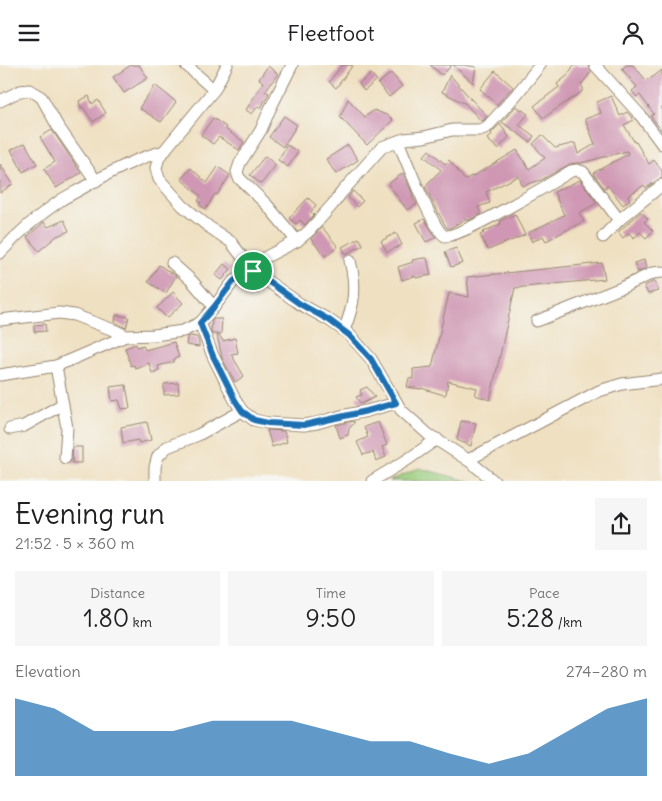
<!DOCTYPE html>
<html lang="en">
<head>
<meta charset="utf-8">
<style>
  :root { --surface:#fff; --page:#f6f6f6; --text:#202124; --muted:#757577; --accent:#1f6fb2 }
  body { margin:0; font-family:Delius,sans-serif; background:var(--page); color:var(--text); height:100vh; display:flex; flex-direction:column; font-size:19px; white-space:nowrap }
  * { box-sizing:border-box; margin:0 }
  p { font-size:16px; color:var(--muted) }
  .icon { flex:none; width:28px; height:28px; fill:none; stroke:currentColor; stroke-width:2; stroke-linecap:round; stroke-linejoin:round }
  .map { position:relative; height:416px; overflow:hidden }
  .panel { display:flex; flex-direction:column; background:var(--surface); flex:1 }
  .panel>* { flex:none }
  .pin { position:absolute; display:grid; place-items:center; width:42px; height:42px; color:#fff; margin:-21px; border:2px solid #fff; border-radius:50%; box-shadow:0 1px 5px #0007 }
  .round { display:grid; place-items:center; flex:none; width:52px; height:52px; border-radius:0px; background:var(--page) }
  .headline { display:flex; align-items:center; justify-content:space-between; height:85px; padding:0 15px }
  h1 { font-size:28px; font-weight:600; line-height:38px }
  .figures { display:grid; grid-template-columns:repeat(3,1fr); gap:8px; height:85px; padding:5px 15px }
  .figures div { display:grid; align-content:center; border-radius:0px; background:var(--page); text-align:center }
  .figures b { font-size:25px; font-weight:600 }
  .figures small { font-size:14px; font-weight:400 }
  .figures p { font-size:14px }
  .chart { height:140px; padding:10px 15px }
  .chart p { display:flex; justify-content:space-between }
  .chart svg { width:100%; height:90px; margin-top:5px; fill:var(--accent); opacity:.7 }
  header { display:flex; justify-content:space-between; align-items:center; height:65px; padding:0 15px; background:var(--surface); font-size:22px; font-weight:600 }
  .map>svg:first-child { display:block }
</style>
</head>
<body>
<header><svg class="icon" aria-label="menu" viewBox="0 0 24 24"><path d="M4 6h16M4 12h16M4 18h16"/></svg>Fleetfoot<svg class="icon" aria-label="person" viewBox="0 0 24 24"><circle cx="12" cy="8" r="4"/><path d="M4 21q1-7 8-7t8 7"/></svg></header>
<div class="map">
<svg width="662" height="416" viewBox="0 0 662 416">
  <rect width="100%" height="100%" fill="#f6f6f2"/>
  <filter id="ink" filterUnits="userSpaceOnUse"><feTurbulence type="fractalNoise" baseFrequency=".02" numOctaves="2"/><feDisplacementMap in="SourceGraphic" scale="10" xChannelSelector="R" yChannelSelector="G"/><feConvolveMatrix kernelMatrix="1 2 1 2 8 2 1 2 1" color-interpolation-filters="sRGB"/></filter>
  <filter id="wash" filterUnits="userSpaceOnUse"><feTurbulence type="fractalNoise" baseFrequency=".0096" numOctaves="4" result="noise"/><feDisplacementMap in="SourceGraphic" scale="20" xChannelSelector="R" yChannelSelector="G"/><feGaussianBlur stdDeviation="1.12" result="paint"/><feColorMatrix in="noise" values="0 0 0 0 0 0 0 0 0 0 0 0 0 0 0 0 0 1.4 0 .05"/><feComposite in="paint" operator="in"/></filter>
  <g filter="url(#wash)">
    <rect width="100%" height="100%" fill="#efe0c1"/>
    <polygon fill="#99cc7c" stroke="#6a7b4d" points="419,403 468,416 390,416"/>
    <g id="blocks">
      <g fill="#cf97b3">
        <polygon points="131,0 139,0 148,13 124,28 113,12"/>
        <polygon points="342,0 353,0 336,23 329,17"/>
        <polygon points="430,0 452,0 442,10"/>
        <polygon points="453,0 464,0 476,2 473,18"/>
        <polygon points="574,0 588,0 591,7 581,20 583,23 583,26 543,53 534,41 559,22 557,19 567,11"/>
        <polygon points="626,0 633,0 646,15 653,12 662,5 662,66 651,51 654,49 640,30 637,32 632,26 637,22 622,4"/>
        <polygon points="268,1 278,9 265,26 269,28 261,43 258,41 252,49 246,45 263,17 259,14"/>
        <polygon points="495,6 513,22 497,39 480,24"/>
        <polygon points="391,8 402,21 389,32 378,19"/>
        <polygon points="371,9 377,15 364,26 359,19"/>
        <polygon points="450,10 470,33 470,35 471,34 487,51 483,56 481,56 466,39 442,27"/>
        <polygon points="155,20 176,37 161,57 139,43"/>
        <polygon points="89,31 92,39 98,35 106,48 93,57 83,42 81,43 79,36"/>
        <polygon points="611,31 620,51 627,47 634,55 624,60 635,78 636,77 649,99 654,95 662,106 662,112 646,123 644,120 628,131 630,135 623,140 608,121 604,123 593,108 628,89 627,86 581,98 576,98 570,99 541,115 522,121 519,111 486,127 490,138 478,142 481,149 467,156 466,154 450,163 447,163 446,162 434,140 425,121 441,105 424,91 429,85 445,99 449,95 465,115 471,111 472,112 517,85 529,104 545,93 533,79 542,70 555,83 575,78 578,89 595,79 585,54 601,48 597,37"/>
        <polygon points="348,34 365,52 374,45 389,51 393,55 367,80 340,52"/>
        <polygon points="516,41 528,49 519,60 534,71 530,77 502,57"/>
        <polygon points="284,51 297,60 283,82 269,72"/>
        <polygon points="213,53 226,62 225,64 244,77 239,85 219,72 213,79 201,70"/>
        <polygon points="500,59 509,72 498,84 487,74 492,69 491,68"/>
        <polygon points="52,65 81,108 56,123 44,104 55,97 40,72"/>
        <polygon points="25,78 37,99 23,107 11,85"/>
        <polygon points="287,80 298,87 288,102 278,95"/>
        <polygon points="348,80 358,95 336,109 326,94"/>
        <polygon points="265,91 276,100 261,119 250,110"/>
        <polygon points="0,99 13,119 0,128"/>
        <polygon points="218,102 230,110 217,130 215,129 206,144 199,140 201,138 198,136 201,131 181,114 191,103 207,118"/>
        <polygon points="403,108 413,130 412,131 417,139 407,145 388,119"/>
        <polygon points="580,115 597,138 579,148 584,156 546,176 543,171 532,177 528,168 564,150 554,127"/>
        <polygon points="353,126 363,136 357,142 348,132"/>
        <polygon points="308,133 316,140 311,147 314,150 305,160 300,155 296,159 289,153"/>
        <polygon points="641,147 648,154 644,157 653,166 646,173 640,167 634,173 629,168 623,173 618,167"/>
        <polygon points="515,149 525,170 488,185 480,170 484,168 483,167 501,159 500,156"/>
        <polygon points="424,154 436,172 426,177 416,158"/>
        <polygon points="64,155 69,166 57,171 39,186 27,172 44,157 48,162"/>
        <polygon points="322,162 338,182 325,191 311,174"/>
        <polygon points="396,168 402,180 387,187 381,176"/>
        <polygon points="359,173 363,180 346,189 342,182"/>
        <polygon points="456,183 463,198 451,202 445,187"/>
        <polygon points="424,193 427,193 431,210 416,213 415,211 402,215 398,202 413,197 412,195"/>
        <polygon points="644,195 646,203 638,207 634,198"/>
        <polygon points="602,198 605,214 543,220 515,223 490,335 475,330 477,323 448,316 446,329 444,330 421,323 421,324 407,322 409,313 413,314 413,304 432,302 449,228 469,232 467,212"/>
        <polygon points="224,199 231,204 222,215 215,210"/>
        <polygon points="159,200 176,211 166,228 148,217"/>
        <polygon points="655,216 658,226 648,229 644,221"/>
        <polygon points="173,227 183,238 167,253 157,243"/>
        <polygon points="116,250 129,252 126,263 115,257"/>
        <polygon points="214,254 222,254 221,269 212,269 211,266 212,256"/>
        <polygon points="45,259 46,266 34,267 34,260"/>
        <polygon points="217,270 219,270 223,276 235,273 238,288 231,289 244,311 235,317 222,293"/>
        <polygon points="190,271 197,272 199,277 199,282 186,280 187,272"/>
        <polygon points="174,277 179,292 174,294 174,297 158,301 159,305 152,308 149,298 135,303 134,300 131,301 125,283 136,279 137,282 143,280 145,285"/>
        <polygon points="178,318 179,329 164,330 164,319"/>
        <polygon points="126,320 130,343 122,344 119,335 112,336 110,322"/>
        <polygon points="367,322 375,332 361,339 356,332 362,330 360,325"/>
        <polygon points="354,356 354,358 349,364 348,370 340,373 336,360"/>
        <polygon points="461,356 476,358 471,381 457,375"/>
        <polygon points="147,357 151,375 139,378 138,375 123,378 121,362"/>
        <polygon points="378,357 387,380 382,382 386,392 376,396 373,387 363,390 357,377 368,372 364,362"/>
        <polygon points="267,365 284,366 287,377 272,382"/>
        <polygon points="73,382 82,382 82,398 72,398"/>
      </g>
    </g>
  </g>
  <g filter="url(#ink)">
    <use href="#blocks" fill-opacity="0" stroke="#958570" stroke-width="1"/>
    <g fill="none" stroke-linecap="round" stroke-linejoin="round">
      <defs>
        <g id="minor">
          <polyline points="186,0 214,25"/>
          <polyline points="227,0 214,25 159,92 156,103 159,114 183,141 209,162 231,177 253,206 300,239 329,255 349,269 371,294 401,345 429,370 468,395 494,416"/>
          <polyline points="292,0 270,44 261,65 240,98 237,107 239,113 267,140 297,176"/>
          <polyline points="595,0 641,51 662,79"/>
          <polyline points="0,36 20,26 29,25 37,29 42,33 57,60 96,116"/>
          <path d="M398,76c6,14 36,91 47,95 11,4 110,-55 126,-65l6,-1 6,2 36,48"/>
          <polyline points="603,172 619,155 662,120"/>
          <path d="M0,188c18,-20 39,-38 61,-53 10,-6 21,-11 30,-17 24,-13 48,-26 74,-32"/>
          <polyline points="172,198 192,216 214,242"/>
          <polyline points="253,206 262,194 297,176 309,166 333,139 342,127 382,82 404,74 424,72 452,65 479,65 487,62 516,30 540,0"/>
          <polyline points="0,255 59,248 74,250 116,266 126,271 154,270 183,266 200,258 214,242 233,217 251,205"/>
          <polyline points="537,256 621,223 653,208 662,207"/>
          <polyline points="200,258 213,291 235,335 242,346 254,355 268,358 304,360 317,358 341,351 367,346 396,338"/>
          <path d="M344,265c10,-24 13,-43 6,-69"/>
          <polyline points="56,301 67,363 65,393"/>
          <polyline points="0,310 56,301 126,271"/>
          <polyline points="10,364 24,361 63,339"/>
          <polyline points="468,395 599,326 622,319 662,314"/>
          <polyline points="155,416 155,402 158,391 167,382 198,370 242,346"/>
          <polyline points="372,416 407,395 437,374"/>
        </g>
      </defs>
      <use href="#minor" stroke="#958570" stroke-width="13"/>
      <use href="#minor" stroke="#fff" stroke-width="11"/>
    </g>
  </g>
  <g fill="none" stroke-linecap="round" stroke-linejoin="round" filter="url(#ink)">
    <defs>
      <polygon id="route" points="251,204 300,239 329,255 349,270 371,294 396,338 367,346 304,360 268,358 254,355 242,346 235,335 213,291 200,258 214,242 233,217"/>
    </defs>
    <use href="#route" stroke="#fff" stroke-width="10"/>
    <use href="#route" stroke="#1f6fb2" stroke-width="6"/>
  </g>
</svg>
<div class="pin" style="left:253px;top:206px;background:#1e9e55"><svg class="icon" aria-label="arrive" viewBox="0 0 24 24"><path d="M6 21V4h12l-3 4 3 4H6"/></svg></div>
</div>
<section class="panel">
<div class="headline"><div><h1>Evening run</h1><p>21:52 · 5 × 360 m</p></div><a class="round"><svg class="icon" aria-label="share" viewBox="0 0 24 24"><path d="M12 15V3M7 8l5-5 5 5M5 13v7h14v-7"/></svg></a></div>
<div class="figures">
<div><p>Distance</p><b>1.80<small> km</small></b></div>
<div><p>Time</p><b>9:50</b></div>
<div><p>Pace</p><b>5:28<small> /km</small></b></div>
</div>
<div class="chart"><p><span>Elevation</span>274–280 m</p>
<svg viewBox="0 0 160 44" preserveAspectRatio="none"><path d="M0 44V6L10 11L20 22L30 22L40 22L50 17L60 17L70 17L80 22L90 27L100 27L110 33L120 38L130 33L140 22L150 11L160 6V44z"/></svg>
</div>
</section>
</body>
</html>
